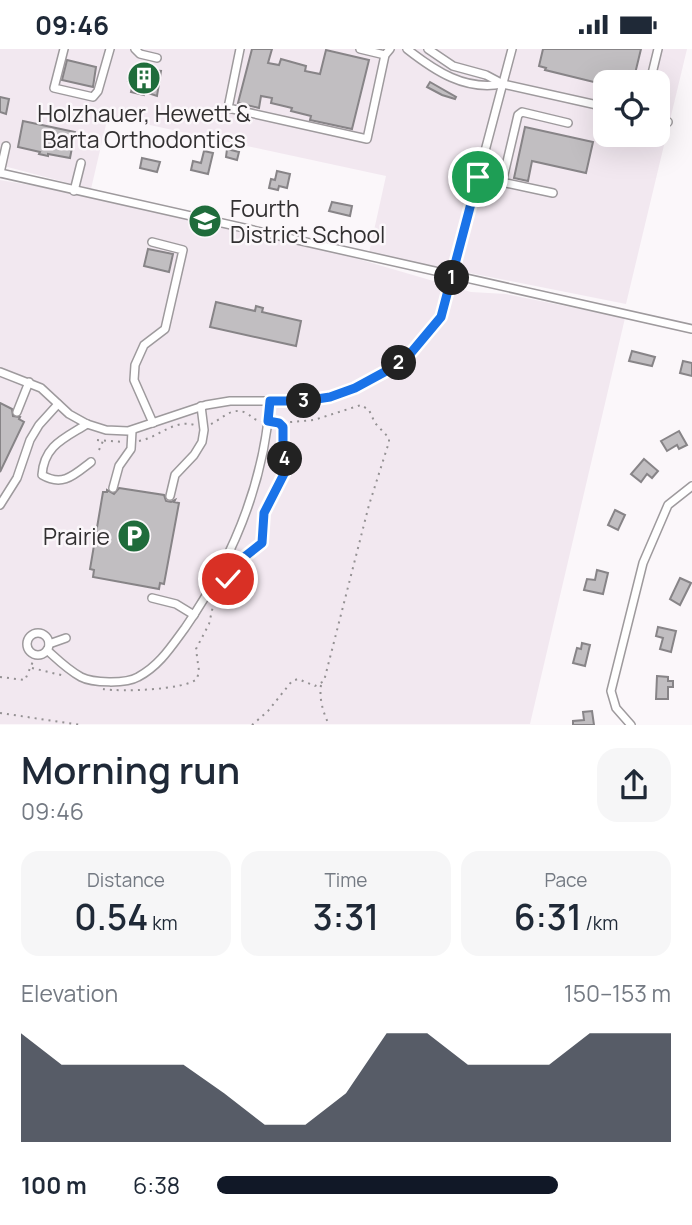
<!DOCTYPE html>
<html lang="en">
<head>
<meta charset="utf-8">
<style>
  :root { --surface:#fff; --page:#f6f6f7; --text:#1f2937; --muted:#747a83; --accent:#111827 }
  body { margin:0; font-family:Manrope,sans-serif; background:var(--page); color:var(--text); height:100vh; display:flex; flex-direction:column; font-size:26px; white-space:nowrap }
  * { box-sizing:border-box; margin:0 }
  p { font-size:23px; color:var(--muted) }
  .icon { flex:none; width:38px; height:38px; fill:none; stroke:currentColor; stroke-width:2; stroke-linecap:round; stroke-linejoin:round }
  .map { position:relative; height:676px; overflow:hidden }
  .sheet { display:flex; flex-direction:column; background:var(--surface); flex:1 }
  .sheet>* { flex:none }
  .buttons { position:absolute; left:593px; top:21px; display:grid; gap:14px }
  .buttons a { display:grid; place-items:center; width:77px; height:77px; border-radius:14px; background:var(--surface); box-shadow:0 7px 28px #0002; font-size:35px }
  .pin { position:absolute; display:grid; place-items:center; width:60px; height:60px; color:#fff; margin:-30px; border:4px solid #fff; border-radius:50%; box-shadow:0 2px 7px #0007 }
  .km { position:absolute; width:35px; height:35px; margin:-18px; border-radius:50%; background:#222; color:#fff; font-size:19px; line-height:35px; text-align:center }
  .round { display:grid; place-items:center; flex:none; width:74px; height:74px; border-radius:21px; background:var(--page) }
  .overview { display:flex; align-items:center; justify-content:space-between; height:119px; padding:0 21px }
  h1 { font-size:38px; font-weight:600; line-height:52px }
  .stats { display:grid; grid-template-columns:repeat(3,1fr); gap:10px; height:119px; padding:7px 21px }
  .stats div { display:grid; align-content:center; border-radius:18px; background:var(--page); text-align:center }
  .stats b { font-size:35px; font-weight:600 }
  .stats small { font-size:19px; font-weight:400 }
  .stats p { font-size:19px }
  .chart { height:196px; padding:14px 21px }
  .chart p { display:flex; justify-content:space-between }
  .chart svg { width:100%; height:126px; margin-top:7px; fill:var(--accent); opacity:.7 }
  ul { padding:0 21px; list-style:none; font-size:23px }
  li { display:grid; grid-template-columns:112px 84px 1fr; align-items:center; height:52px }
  li i { height:18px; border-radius:9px; background:var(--accent) }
  .status { display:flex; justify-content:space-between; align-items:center; height:49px; padding:0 35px; background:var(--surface); direction:ltr }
  .status svg { height:19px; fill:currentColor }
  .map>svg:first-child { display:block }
</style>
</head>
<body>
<div class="status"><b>09:46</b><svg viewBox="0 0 49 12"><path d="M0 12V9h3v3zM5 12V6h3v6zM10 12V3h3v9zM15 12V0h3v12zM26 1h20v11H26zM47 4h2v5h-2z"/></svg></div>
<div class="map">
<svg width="692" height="676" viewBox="0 0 692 676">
  <rect width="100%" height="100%" fill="#fbf7fa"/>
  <g fill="#f2e8f0" fill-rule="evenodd">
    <path d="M0,0h687l-61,255 -257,-51 17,-77 -278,-60 -17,73 -91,-24zM606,33h52v53h-52z"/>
    <polygon points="0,131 41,138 341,205 471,243 506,245 625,269 530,675 0,675"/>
  </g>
  <g fill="#c1bec1" stroke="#878487" stroke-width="2">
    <polygon points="252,0 272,0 268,14 279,16 281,10 306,17 305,22 320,25 326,1 369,11 352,80 310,71 311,67 291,62 292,59 271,54 272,49 261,47 259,59 238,54"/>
    <polygon points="543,0 641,0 633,33 606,33 606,36 545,21 546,19 539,17"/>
    <polygon points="67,11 96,18 93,38 62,31"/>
    <polygon points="146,14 151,15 151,21 161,22 157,47 145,43 144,46 131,43 133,35 128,32 129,27 134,21 143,18"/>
    <polygon points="430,33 456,48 455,50 442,46 427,38"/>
    <polygon points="0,48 9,50 6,65 0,63"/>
    <polygon points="23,72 75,83 70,109 48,105 48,107 39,105 40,103 18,98"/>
    <polygon points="525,78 593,93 586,124 532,112 528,132 514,129"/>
    <polygon points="227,100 239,103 237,111 226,108"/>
    <polygon points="204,102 213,104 208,125 191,121 193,112 201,114"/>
    <polygon points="142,109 160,113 157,123 140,119"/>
    <polygon points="277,122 290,125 287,139 279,137 278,141 269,139 271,130 275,131"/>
    <polygon points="332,153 352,157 350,167 329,162"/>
    <polygon points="148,200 173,205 169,223 144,217"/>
    <polygon points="216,253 255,262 256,257 263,259 262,263 301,272 296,297 210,278"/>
    <polygon points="632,302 655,308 652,317 629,312"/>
    <polygon points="683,312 692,314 692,327 680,324"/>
    <polygon points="0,354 12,360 13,367 20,368 19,370 24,373 0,423"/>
    <polygon points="679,382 687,396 679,400 677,396 667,402 661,392"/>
    <polygon points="644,410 658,422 652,429 647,425 641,433 631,425"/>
    <polygon points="119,439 164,446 166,452 171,453 175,451 174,453 179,454 164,535 160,534 159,540 93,528 94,521 90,520 103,443 107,443 107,441 114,445"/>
    <polygon points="615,461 625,466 618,481 608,476"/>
    <polygon points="597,521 608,524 603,545 584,541 587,530 595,531"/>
    <polygon points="680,529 691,534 680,556 670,550"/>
    <polygon points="658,578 676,582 671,603 660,600 663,589 656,587"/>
    <polygon points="582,594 590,596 585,617 573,614 577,599 581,600"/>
    <polygon points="657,627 668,628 668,632 673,632 673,638 668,638 668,650 656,650"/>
    <polygon points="592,662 594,676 573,676 573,672 584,671 583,663"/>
  </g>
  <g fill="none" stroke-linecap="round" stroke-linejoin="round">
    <defs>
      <g id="minor">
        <polyline points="64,0 54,39 93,48 98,42 110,0"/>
        <polyline points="135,0 140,5 157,9"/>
        <polyline points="240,0 228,59 367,90 385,6 390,0"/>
        <polyline points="360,0 385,6"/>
        <path d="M407,0c28,22 58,42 95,35"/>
        <polyline points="428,0 453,17 486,26 503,35 606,58"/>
        <polyline points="650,33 658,0"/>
        <polyline points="658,71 668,73"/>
        <polyline points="0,124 692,280"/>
        <polyline points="0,124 6,97"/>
        <polyline points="478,128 553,144"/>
        <polyline points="502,134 518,66 522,63 568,74"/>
        <polyline points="74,142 81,114"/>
        <polyline points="152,193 183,201 165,280 144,296 135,316 134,331 153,374"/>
        <polyline points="0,323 41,339 69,365 87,375 106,381 128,382 206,356 230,352 304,352 330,348 355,339 390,320 410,305 441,268 512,0"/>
        <polyline points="17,363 29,333"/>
        <path d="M87,375c-22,14 -43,21 -45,51 21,12 32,0 49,-13"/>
        <polyline points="113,439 119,417 131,400 132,382"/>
        <polyline points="170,447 175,426 194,406 202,393 204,381 201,357"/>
        <polyline points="0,456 17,429 30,391 39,376 58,355"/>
        <polyline points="152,549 176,555 194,566"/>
        <circle cx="38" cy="595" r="11"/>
        <polyline points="49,595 66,589"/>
        <path d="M47,601c11,10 21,20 34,27 11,6 45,7 57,0 21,-11 33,-30 47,-49 47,-68 79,-145 85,-227"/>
        <polyline points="631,676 616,659 611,642 643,514 668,456 692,437"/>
      </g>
    </defs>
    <use href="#minor" stroke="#9e9a9d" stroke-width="10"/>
    <g stroke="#949193" stroke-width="2" stroke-dasharray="2 5" stroke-linecap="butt">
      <path d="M211,375c11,-5 21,-18 35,-11 7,4 7,7 16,8"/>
      <polyline points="97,391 123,393"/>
      <path d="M139,392c21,-4 34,-22 56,-16"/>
      <polyline points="99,401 103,392"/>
      <polyline points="32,619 65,627"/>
      <polyline points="0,628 25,631 34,610"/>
      <path d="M321,636c-2,14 2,27 8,40"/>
      <path d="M103,640c18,3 81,1 94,-10l2,-8 -3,-22 13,-25 4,-18 13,-15 2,-12 8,-12 26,-24 -1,-19 4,-17 21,-37 -3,-21v-22l-8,-5"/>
      <polyline points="0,664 81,676"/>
      <polyline points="252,676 268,662 292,632 298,630 315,637 324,632 369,456 389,393 389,389 375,374 369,361 361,356 314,371 280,374"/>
    </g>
    <use href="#minor" stroke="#fff" stroke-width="7"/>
  </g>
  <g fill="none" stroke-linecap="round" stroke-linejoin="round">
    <defs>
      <polyline id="route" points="228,530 243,509 262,494 264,464 286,421 283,400 283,378 279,374 268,372 270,352 304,352 330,348 355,339 390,320 410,305 441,268 478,128"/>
    </defs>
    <use href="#route" stroke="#fff" stroke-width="14"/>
    <use href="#route" stroke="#1a73e8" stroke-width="9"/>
  </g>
  <defs>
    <symbol id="building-disc" viewBox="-11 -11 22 22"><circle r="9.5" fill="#1f6c3b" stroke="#fbf7fa"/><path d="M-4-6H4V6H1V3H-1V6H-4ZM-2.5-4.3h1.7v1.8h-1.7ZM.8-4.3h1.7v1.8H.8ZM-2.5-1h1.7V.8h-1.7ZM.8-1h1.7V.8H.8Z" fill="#fff"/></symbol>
    <symbol id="school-disc" viewBox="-11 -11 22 22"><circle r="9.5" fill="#1f6c3b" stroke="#fbf7fa"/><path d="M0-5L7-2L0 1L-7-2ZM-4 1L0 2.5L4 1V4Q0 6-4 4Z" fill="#fff"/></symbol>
    <symbol id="parking-disc" viewBox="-11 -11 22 22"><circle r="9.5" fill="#1f6c3b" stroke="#fbf7fa"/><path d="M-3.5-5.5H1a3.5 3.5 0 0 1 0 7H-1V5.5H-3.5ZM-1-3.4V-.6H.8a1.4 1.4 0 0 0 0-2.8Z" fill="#fff"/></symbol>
  </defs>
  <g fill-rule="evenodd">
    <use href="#building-disc" x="125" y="10" width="38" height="38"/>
    <use href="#school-disc" x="186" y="153" width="38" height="38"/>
    <use href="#parking-disc" x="115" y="468" width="38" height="38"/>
  </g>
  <g text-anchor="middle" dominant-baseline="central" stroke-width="5" stroke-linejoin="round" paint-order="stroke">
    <g font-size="23" fill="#323031" stroke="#fbf7fa">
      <text x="144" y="64">Holzhauer, Hewett &amp;<tspan x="144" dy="26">Barta Orthodontics</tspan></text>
      <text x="230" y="159" text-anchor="start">Fourth<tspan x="230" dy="26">District School</tspan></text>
      <text x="110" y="487" text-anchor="end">Prairie</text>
    </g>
  </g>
</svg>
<div class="buttons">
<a><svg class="icon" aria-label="locate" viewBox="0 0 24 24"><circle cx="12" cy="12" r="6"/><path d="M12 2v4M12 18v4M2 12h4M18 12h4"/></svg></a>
</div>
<div class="pin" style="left:478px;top:128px;background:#1e9e55"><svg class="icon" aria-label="arrive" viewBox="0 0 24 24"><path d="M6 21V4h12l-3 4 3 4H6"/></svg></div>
<div class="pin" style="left:228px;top:530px;background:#d93025"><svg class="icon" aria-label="check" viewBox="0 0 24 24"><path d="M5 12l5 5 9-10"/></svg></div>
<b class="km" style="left:452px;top:229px">1</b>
<b class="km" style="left:399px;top:314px">2</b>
<b class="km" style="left:304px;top:352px">3</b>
<b class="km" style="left:285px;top:410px">4</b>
</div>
<section class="sheet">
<div class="overview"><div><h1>Morning run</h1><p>09:46</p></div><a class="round"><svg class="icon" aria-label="share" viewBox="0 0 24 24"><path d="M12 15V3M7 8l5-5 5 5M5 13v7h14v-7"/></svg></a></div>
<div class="stats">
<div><p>Distance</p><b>0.54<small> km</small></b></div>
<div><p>Time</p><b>3:31</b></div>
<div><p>Pace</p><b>6:31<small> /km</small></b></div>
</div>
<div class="chart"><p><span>Elevation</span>150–153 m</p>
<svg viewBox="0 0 160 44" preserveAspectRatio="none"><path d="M0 44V6L10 17L20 17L30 17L40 17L50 27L60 38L70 38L80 27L90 6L100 6L110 17L120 17L130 17L140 6L150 6L160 6V44z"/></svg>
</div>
<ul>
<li><b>100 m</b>6:38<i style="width:75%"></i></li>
</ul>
</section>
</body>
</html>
